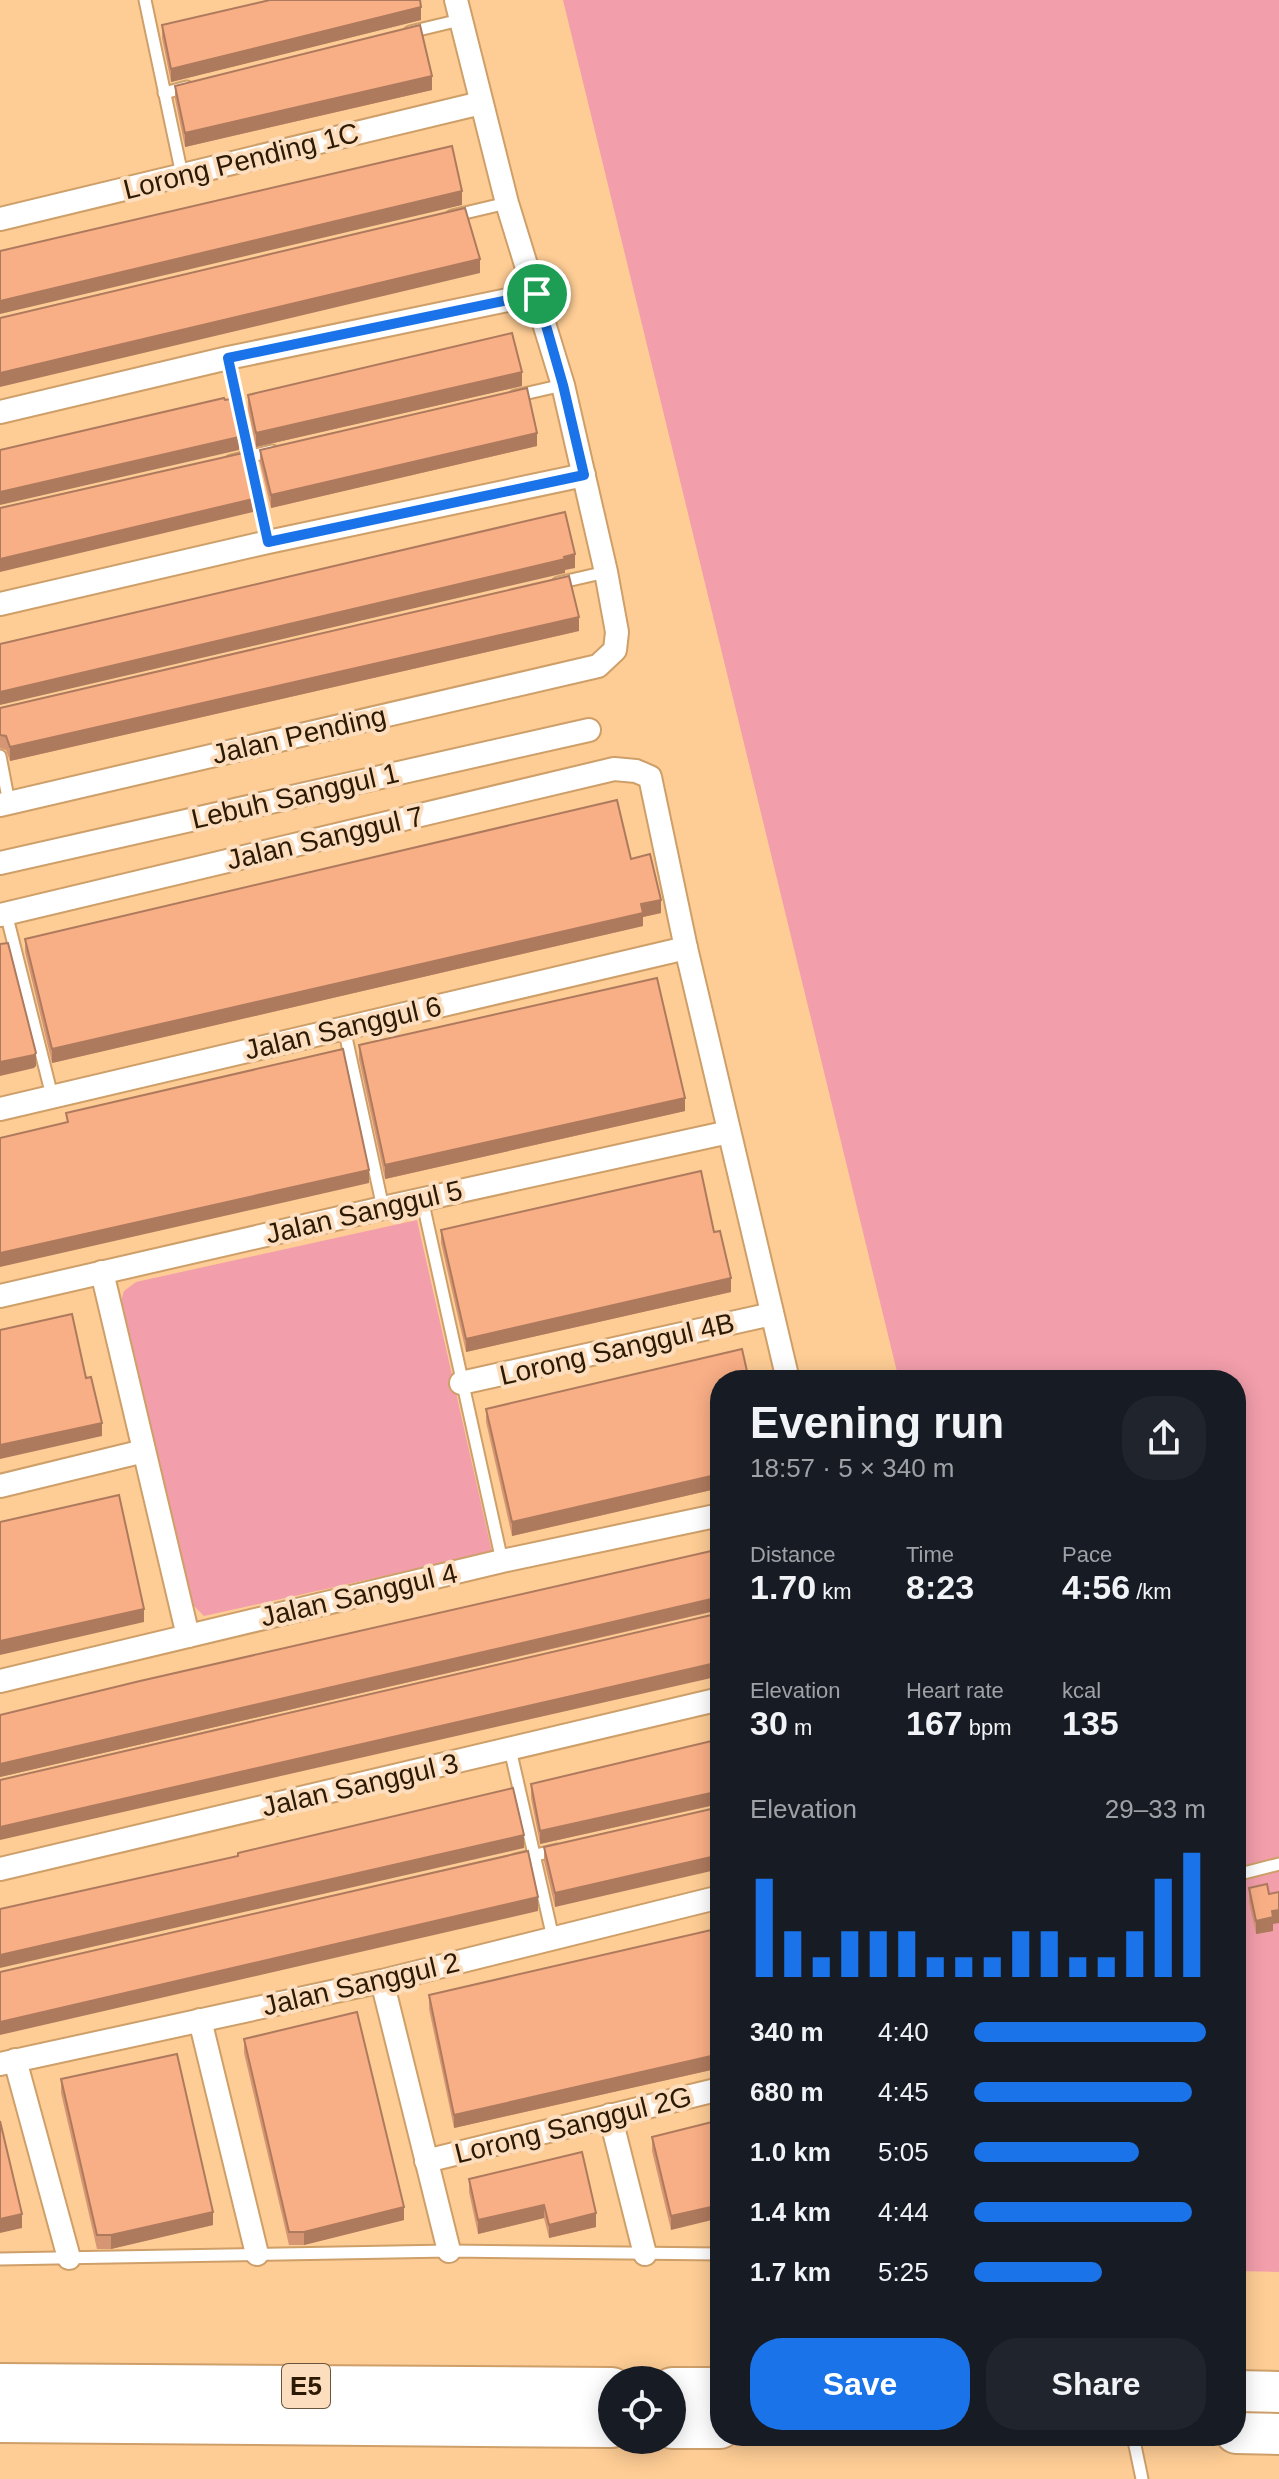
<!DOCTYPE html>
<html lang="en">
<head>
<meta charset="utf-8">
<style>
  :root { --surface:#171b24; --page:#20242c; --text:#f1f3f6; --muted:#9ea1a6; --accent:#1a73e8 }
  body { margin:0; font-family:Helvetica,sans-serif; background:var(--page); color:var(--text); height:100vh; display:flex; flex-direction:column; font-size:30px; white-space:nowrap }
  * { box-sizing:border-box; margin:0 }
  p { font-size:26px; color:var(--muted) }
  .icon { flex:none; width:44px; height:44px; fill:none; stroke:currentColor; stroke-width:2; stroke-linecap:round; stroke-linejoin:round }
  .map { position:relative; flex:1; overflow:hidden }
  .panel { position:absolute; left:710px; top:1370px; width:536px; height:1076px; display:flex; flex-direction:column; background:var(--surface); border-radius:32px; box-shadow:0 4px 20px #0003 }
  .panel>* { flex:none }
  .controls { position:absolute; left:598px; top:2366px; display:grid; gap:16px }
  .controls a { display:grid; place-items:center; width:88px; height:88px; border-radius:50%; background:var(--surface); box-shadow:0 4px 20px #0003; font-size:40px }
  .pin { position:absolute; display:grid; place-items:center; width:68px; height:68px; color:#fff; margin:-34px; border:4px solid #fff; border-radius:50%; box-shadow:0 2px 8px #0007 }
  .round { display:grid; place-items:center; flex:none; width:84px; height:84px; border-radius:32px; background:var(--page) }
  .summary { display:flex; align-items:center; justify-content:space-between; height:136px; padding:0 40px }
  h1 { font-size:44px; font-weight:600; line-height:60px }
  .figures { display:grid; grid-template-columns:repeat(3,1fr); gap:12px; height:136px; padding:8px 40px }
  .figures div { display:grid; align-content:center }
  .figures b { font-size:34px; font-weight:600 }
  .figures small { font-size:22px; font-weight:400 }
  .figures p { font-size:22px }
  .chart { height:224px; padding:16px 40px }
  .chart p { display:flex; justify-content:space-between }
  .chart svg { width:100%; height:144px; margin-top:8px; stroke:var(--accent); stroke-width:6 }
  .button { display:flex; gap:16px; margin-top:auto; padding:16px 40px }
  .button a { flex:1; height:92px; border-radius:32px; background:var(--accent); color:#fff; font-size:32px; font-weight:600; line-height:92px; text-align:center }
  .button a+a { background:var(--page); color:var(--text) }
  ul { padding:0 40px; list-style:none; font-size:26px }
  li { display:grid; grid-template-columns:128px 96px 1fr; align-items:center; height:60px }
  li i { height:20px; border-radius:10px; background:var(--accent) }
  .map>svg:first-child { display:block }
</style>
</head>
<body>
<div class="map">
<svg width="1279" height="2479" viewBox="0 0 1279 2479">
  <rect width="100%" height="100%" fill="#fecd95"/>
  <g fill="#f29eab">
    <polygon points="563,0 1279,0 1279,2272 1236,2271 1236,1380 899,1380"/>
    <polygon points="417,1220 492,1552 204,1616 190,1602 119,1307 124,1291 136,1282"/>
  </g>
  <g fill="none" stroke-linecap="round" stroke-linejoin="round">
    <defs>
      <g id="lane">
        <polyline points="145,0 182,175"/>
        <polyline points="410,32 460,20"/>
        <polyline points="164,93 187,87"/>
        <polyline points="452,216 507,203"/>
        <polyline points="228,358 268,542"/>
        <polyline points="515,396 563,385"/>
        <polyline points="231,461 272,451"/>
        <polyline points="558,583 606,572"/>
        <polyline points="0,756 9,803"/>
        <polyline points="6,913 52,1096"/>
        <polyline points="344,1028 383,1208"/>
        <polyline points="422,1199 502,1561"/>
        <polyline points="510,1749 553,1938"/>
        <polyline points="515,1860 557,1850"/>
        <polyline points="1236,1875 1279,1864"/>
        <polyline points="0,2259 449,2251 720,2254"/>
        <polyline points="1133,2436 1142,2479"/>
      </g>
      <g id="street">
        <polyline points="0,219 481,103"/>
        <polyline points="0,412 228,358 537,294"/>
        <polyline points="0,604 268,542 584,475"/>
        <polyline points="0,805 598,666 615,650 617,632 606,572 563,385 507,203 456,0"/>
        <polyline points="0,863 589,730"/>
        <polyline points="0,915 614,769 636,771 650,777 686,948 788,1380"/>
        <polyline points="0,1109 686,948"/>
        <polyline points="102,1272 188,1636"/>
        <polyline points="0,1296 383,1208 729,1132"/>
        <polyline points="461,1383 772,1314"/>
        <polyline points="0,1486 144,1451"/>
        <polyline points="0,1681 502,1561 720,1515"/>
        <polyline points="0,1869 720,1699"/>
        <polyline points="382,1981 449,2251"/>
        <polyline points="200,2020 257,2254"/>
        <polyline points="15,2060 69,2258"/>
        <polyline points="0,2064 382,1981 720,1897"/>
        <polyline points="610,2115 645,2254"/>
        <polyline points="426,2161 720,2089"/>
      </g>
      <g id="highway">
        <polyline points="0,2384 612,2388"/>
        <polyline points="672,2388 720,2388"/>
        <polyline points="1236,2391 1279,2392"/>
        <polyline points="0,2422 612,2427"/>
        <polyline points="672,2428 720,2428"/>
        <polyline points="1236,2433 1279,2434"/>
      </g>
    </defs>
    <use href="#lane" stroke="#ce9f69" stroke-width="15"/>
    <use href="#street" stroke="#ce9f69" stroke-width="26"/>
    <use href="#highway" stroke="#ce9f69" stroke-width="44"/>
    <use href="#lane" stroke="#fff" stroke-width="11"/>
    <use href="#street" stroke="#fff" stroke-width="22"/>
    <use href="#highway" stroke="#fff" stroke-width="40"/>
  </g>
  <g fill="#d69673">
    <polygon points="421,20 171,82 162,38 162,25"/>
    <polygon points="175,86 432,90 185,147 175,99"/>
    <polygon points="522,386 256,447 248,409 248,395"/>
    <polygon points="537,446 271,508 260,463 260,450"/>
    <polygon points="579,631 10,761 6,750 0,748 0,708"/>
    <polygon points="631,859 661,913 643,917 643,926 52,1063 25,952 25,939"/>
    <polygon points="359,1045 685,1111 385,1179 359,1059"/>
    <polygon points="441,1230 714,1232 731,1292 466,1352 441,1243"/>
    <polygon points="720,1380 720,1488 512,1536 486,1422 486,1409"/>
    <polygon points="720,1549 720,1610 0,1777 0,1715"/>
    <polygon points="720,1739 720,1804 540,1844 531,1798 531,1784"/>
    <polygon points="720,1807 555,1907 544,1861 544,1847"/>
    <polygon points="1249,1888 1273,1924 1273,1931 1256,1934 1249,1902"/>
    <polygon points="720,1928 720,2068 454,2128 429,2009 429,1995"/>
    <polygon points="244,2039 404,2220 304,2245 289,2245 244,2053"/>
    <polygon points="61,2079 213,2225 111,2249 97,2249 61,2093"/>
    <polygon points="720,2120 671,2230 652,2151 652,2137"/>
    <polygon points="469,2179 596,2227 549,2238 544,2218 478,2234 469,2192"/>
  </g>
  <g fill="#ae7a5e">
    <polygon points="421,7 421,20 171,82 171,69"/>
    <polygon points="432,76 432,90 185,147 185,133"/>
    <polygon points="462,191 462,205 0,314 0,301"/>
    <polygon points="480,259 480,273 0,387 0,373"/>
    <polygon points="522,372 522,386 256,447 256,433"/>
    <polygon points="537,433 537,446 271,508 271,495"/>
    <polygon points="239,437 239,450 0,505 0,492"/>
    <polygon points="253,499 253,512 0,572 0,559"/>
    <polygon points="575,554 575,568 565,570 565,573 0,705 0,692"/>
    <polygon points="579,617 579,631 10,761 10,747"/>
    <polygon points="661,900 661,913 643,917 643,926 52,1063 52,1049"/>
    <polygon points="36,1053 36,1066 34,1068 0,1076 0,1062"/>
    <polygon points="685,1098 685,1111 385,1179 385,1165"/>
    <polygon points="369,1170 369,1183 0,1267 0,1253"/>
    <polygon points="731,1278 731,1292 466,1352 466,1339"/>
    <polygon points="102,1423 102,1436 0,1459 0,1445"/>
    <polygon points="720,1474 720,1488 512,1536 512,1522"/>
    <polygon points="718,1596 718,1610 0,1777 0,1764"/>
    <polygon points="144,1609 144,1622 0,1655 0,1641"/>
    <polygon points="720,1662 720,1676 0,1840 0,1827"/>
    <polygon points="718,1790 718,1804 540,1844 540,1831"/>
    <polygon points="524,1835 524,1848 0,1968 0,1955"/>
    <polygon points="720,1855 720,1869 555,1907 555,1893"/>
    <polygon points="538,1897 538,1911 0,2035 0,2022"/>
    <polygon points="1279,1910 1279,1923 1273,1924 1273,1931 1256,1934 1256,1921 1272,1911"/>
    <polygon points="720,2054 720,2068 454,2128 454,2115"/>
    <polygon points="544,2205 544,2218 478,2234 478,2220"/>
    <polygon points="720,2205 720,2218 671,2230 671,2216"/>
    <polygon points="404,2207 404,2220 304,2245 304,2232"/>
    <polygon points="213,2212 213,2225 111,2249 111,2235"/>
    <polygon points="596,2213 596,2227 549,2238 549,2225"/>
    <polygon points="22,2214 22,2228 0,2233 0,2219"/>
  </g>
  <g fill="#f9af86" stroke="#ae7a5e" stroke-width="2">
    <polygon points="270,0 420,0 421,7 171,69 162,25"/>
    <polygon points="420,25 432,76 185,133 175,86"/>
    <polygon points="452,146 462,191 0,301 0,251"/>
    <polygon points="465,208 480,259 0,373 0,318"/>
    <polygon points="512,333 522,372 256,433 248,395"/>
    <polygon points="527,388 537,433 271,495 260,450"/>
    <polygon points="224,398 225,400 231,399 239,437 0,492 0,450"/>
    <polygon points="243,453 253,499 0,559 0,508"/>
    <polygon points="565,512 575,554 564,557 565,559 0,692 0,644"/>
    <polygon points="569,576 579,617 10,747 6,736 0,735 0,708"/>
    <polygon points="617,800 631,859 650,854 661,900 641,904 643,913 52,1049 25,939"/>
    <polygon points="8,943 36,1053 34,1055 0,1062 0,944"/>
    <polygon points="657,978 685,1098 385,1165 359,1045"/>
    <polygon points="343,1049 369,1170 0,1253 0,1138 68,1122 66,1113"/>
    <polygon points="701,1171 714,1232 720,1231 731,1278 466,1339 441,1230"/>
    <polygon points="72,1314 86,1378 91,1377 102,1423 0,1445 0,1330"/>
    <polygon points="742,1349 749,1380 720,1380 720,1474 512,1522 486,1409"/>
    <polygon points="119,1495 144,1609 0,1641 0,1522"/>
    <polygon points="720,1549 720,1597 0,1764 0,1715 140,1681"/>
    <polygon points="720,1613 720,1662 0,1827 0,1780"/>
    <polygon points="720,1739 720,1791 540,1831 531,1784"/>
    <polygon points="513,1788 524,1835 0,1955 0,1909 238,1856 238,1853"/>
    <polygon points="720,1807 720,1855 555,1893 544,1847"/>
    <polygon points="528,1851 538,1897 0,2022 0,1972"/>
    <polygon points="1267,1884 1269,1894 1279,1892 1279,1910 1272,1911 1273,1917 1256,1921 1249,1888"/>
    <polygon points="720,1928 720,2054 454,2115 429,1995"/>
    <polygon points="357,2012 404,2207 304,2232 289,2232 244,2039"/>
    <polygon points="177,2054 213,2212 111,2235 97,2235 61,2079"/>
    <polygon points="720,2120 720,2205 671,2216 652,2137"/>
    <polygon points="0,2121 22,2214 0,2219"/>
    <polygon points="582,2152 596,2213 549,2225 544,2205 478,2220 469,2179"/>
  </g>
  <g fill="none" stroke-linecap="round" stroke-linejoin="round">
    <defs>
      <polygon id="route" points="537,294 563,385 584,475 268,542 228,358"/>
    </defs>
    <use href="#route" stroke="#fff" stroke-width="16"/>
    <use href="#route" stroke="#1a73e8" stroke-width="10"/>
  </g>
  <g text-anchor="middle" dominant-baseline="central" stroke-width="8" stroke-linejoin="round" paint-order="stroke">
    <rect fill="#fcdebe" stroke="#6a553c" stroke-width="2" x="282" y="2364" width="48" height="44" rx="6"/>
    <g font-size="26" font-weight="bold" fill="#2c1a04">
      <text x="306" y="2386">E5</text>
    </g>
    <g font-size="28" fill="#2c1a04" stroke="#fcdebe">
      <text transform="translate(241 161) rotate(-14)">Lorong Pending 1C</text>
      <text transform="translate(299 735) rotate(-13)">Jalan Pending</text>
      <text transform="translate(295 796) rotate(-13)">Lebuh Sanggul 1</text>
      <text transform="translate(325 838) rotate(-13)">Jalan Sanggul 7</text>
      <text transform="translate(343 1028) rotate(-13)">Jalan Sanggul 6</text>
      <text transform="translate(364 1212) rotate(-13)">Jalan Sanggul 5</text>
      <text transform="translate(617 1349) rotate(-13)">Lorong Sanggul 4B</text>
      <text transform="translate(359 1595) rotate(-13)">Jalan Sanggul 4</text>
      <text transform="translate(360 1785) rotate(-13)">Jalan Sanggul 3</text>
      <text transform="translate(361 1984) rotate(-13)">Jalan Sanggul 2</text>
      <text transform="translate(573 2125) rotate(-14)">Lorong Sanggul 2G</text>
    </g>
  </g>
</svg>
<div class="controls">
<a><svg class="icon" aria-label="locate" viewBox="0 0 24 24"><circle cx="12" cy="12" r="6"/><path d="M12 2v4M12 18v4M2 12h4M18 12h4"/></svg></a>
</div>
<div class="pin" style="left:537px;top:294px;background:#1e9e55"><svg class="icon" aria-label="arrive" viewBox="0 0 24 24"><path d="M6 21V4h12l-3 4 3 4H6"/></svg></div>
<section class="panel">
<div class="summary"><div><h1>Evening run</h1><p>18:57 · 5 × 340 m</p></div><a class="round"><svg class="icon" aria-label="share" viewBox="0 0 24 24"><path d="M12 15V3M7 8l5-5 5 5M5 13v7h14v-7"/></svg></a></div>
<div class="figures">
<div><p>Distance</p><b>1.70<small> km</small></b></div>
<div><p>Time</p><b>8:23</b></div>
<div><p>Pace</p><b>4:56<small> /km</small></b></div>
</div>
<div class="figures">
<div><p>Elevation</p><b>30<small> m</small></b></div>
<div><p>Heart rate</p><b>167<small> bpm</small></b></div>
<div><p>kcal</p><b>135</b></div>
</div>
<div class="chart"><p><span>Elevation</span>29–33 m</p>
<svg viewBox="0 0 160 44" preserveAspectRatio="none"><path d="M5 44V14M15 44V30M25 44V38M35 44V30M45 44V30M55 44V30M65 44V38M75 44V38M85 44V38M95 44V30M105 44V30M115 44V38M125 44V38M135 44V30M145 44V14M155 44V6"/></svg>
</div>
<ul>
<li><b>340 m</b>4:40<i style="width:100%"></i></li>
<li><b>680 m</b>4:45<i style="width:94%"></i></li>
<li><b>1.0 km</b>5:05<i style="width:71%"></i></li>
<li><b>1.4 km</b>4:44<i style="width:94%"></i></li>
<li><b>1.7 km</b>5:25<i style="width:55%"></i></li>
</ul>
<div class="button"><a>Save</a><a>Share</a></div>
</section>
</div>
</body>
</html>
